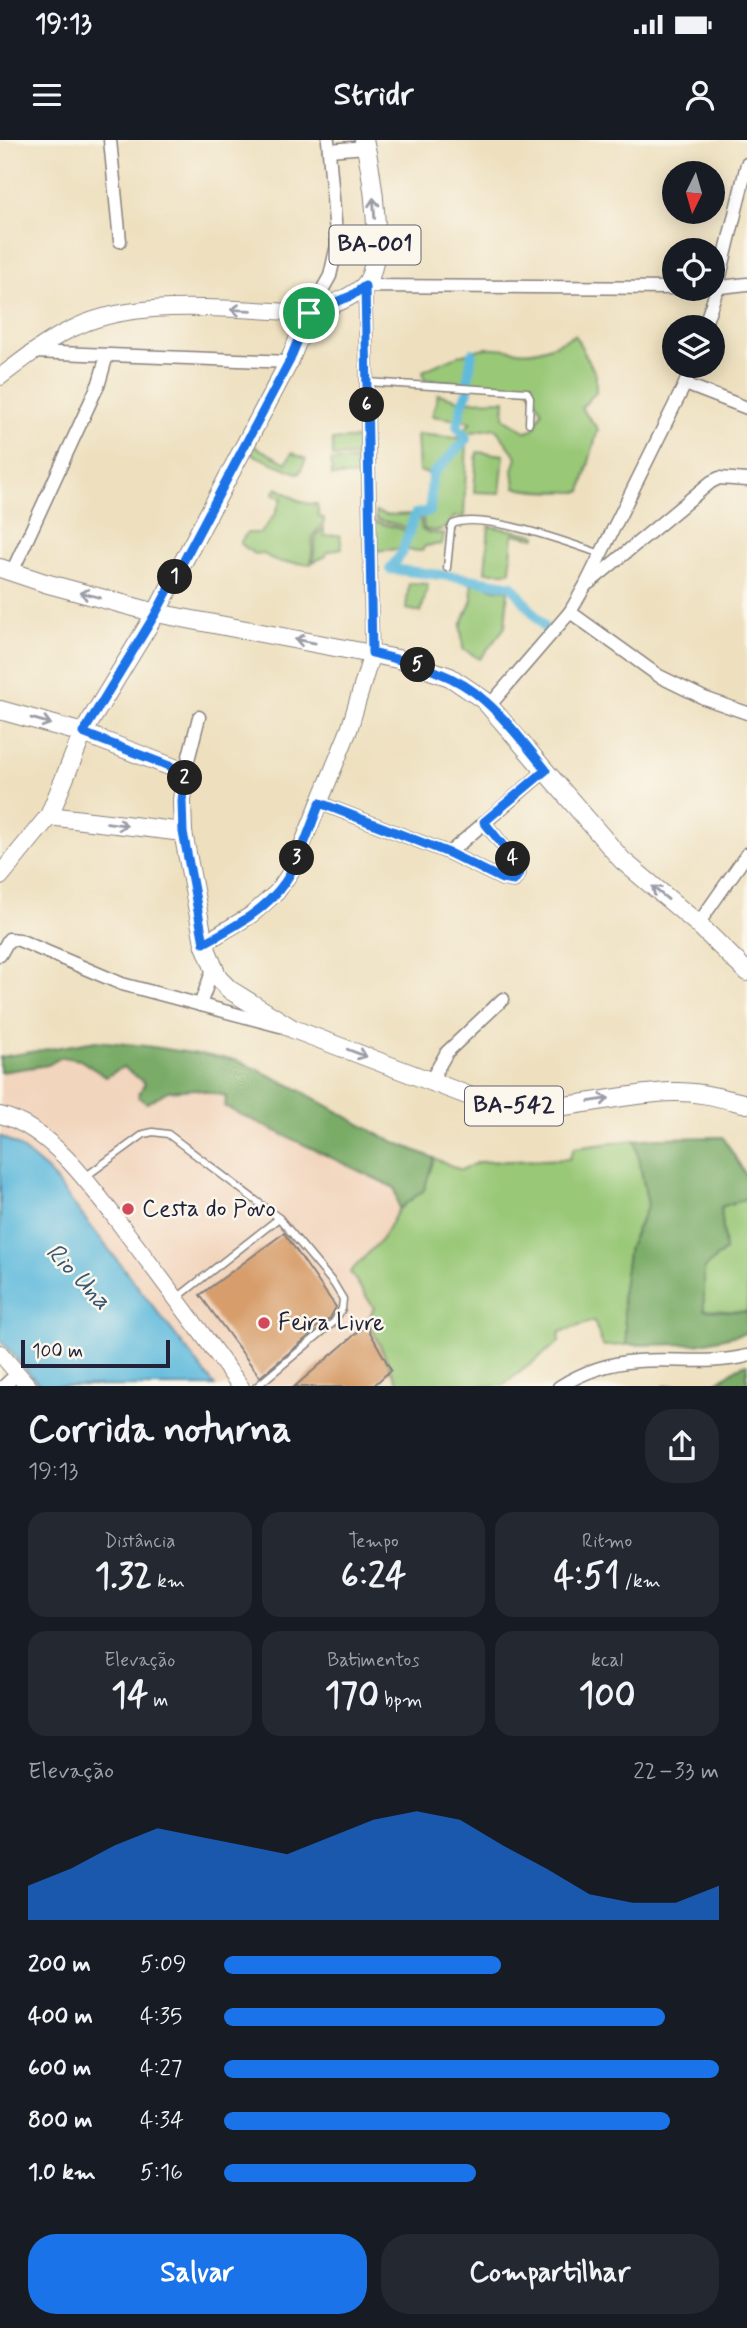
<!DOCTYPE html>
<html lang="pt">
<head>
<meta charset="utf-8">
<style>
  :root { --surface:#171b24; --page:#242831; --text:#f1f3f6; --muted:#9ea1a6; --accent:#1a73e8 }
  body { margin:0; font-family:Mynerve,sans-serif; background:var(--page); color:var(--text); height:100vh; display:flex; flex-direction:column; font-size:26px; white-space:nowrap }
  * { box-sizing:border-box; margin:0 }
  p { font-size:23px; color:var(--muted) }
  .icon { flex:none; width:38px; height:38px; fill:none; stroke:currentColor; stroke-width:2; stroke-linecap:round; stroke-linejoin:round }
  .map { position:relative; height:1246px; overflow:hidden }
  .drawer { display:flex; flex-direction:column; background:var(--surface); flex:1 }
  .drawer>* { flex:none }
  .needle { width:46px; rotate:185deg }
  .fabs { position:absolute; left:662px; top:21px; display:grid; gap:14px }
  .fabs a { display:grid; place-items:center; width:63px; height:63px; border-radius:50%; background:var(--surface); box-shadow:0 4px 18px #0003; font-size:35px }
  .scale { position:absolute; left:21px; bottom:18px; width:149px; box-sizing:border-box; padding-left:7px; border:4px solid #22223b; border-top:0; font-size:19px; line-height:24px; white-space:nowrap; color:#22223b; -webkit-text-stroke:5px #fbf7ec; paint-order:stroke }
  .pin { position:absolute; display:grid; place-items:center; width:60px; height:60px; color:#fff; margin:-30px; border:4px solid #fff; border-radius:50%; box-shadow:0 2px 7px #0007 }
  .km { position:absolute; width:35px; height:35px; margin:-18px; border-radius:50%; background:#222; color:#fff; font-size:19px; line-height:35px; text-align:center }
  .round { display:grid; place-items:center; flex:none; width:74px; height:74px; border-radius:28px; background:var(--page) }
  .summary { display:flex; align-items:center; justify-content:space-between; height:119px; padding:0 28px }
  h1 { font-size:38px; font-weight:800; line-height:52px }
  .figures { display:grid; grid-template-columns:repeat(3,1fr); gap:10px; height:119px; padding:7px 28px }
  .figures div { display:grid; align-content:center; border-radius:18px; background:var(--page); text-align:center }
  .figures b { font-size:35px; font-weight:800 }
  .figures small { font-size:19px; font-weight:400 }
  .figures p { font-size:19px }
  .chart { height:196px; padding:14px 28px }
  .chart p { display:flex; justify-content:space-between }
  .chart svg { width:100%; height:126px; margin-top:7px; fill:var(--accent); opacity:.7 }
  .action { display:flex; gap:14px; margin-top:auto; padding:14px 28px }
  .action a { flex:1; height:80px; border-radius:28px; background:var(--accent); color:#fff; font-size:28px; font-weight:800; line-height:80px; text-align:center }
  .action a+a { background:var(--page); color:var(--text) }
  ul { padding:0 28px; list-style:none; font-size:23px }
  li { display:grid; grid-template-columns:112px 84px 1fr; align-items:center; height:52px }
  li i { height:18px; border-radius:9px; background:var(--accent) }
  .status { display:flex; justify-content:space-between; align-items:center; height:49px; padding:0 35px; background:var(--surface); direction:ltr }
  .status svg { height:19px; fill:currentColor }
  header { display:flex; justify-content:space-between; align-items:center; height:91px; padding:0 28px; background:var(--surface); font-size:32px; font-weight:800 }
  .map>svg:first-child { display:block }
</style>
</head>
<body>
<div class="status"><b>19:13</b><svg viewBox="0 0 49 12"><path d="M0 12V9h3v3zM5 12V6h3v6zM10 12V3h3v9zM15 12V0h3v12zM26 1h20v11H26zM47 4h2v5h-2z"/></svg></div>
<header><svg class="icon" aria-label="menu" viewBox="0 0 24 24"><path d="M4 6h16M4 12h16M4 18h16"/></svg>Stridr<svg class="icon" aria-label="person" viewBox="0 0 24 24"><circle cx="12" cy="8" r="4"/><path d="M4 21q1-7 8-7t8 7"/></svg></header>
<div class="map">
<svg width="747" height="1247" viewBox="0 0 747 1247">
  <rect width="100%" height="100%" fill="#fbf7ec"/>
  <filter id="ink" filterUnits="userSpaceOnUse"><feTurbulence type="fractalNoise" baseFrequency=".0143" numOctaves="2"/><feDisplacementMap in="SourceGraphic" scale="14" xChannelSelector="R" yChannelSelector="G"/><feConvolveMatrix kernelMatrix="1 2 1 2 8 2 1 2 1" color-interpolation-filters="sRGB"/></filter>
  <filter id="wash" filterUnits="userSpaceOnUse"><feTurbulence type="fractalNoise" baseFrequency=".00686" numOctaves="4" result="noise"/><feDisplacementMap in="SourceGraphic" scale="28" xChannelSelector="R" yChannelSelector="G"/><feGaussianBlur stdDeviation="1.57" result="paint"/><feColorMatrix in="noise" values="0 0 0 0 0 0 0 0 0 0 0 0 0 0 0 0 0 1.4 0 .05"/><feComposite in="paint" operator="in"/></filter>
  <g filter="url(#wash)">
    <rect width="100%" height="100%" fill="#eee0bf"/>
    <polygon fill="#f2d5bd" points="62,917 80,920 106,937 123,927 145,943 147,963 168,951 195,949 226,956 226,967 395,1049 398,1069 381,1100 350,1132 374,1168 368,1180 393,1230 376,1246 215,1246 47,1030 17,1005 0,996 0,932 48,925"/>
    <g fill="#99c877" stroke="#5e7559" stroke-width="2">
      <path d="M575,195l21,40v17l-15,16 17,21 -17,63c-19,-1 -51,1 -66,-5l-2,-17 4,-13 -22,-29 -34,6 10,-12 -39,-6 6,-22 25,7 42,-1 -1,18 23,14 8,-5 7,-16 -14,-24 -104,-7 -1,-9c19,-9 41,-19 62,-23 11,-1 22,1 33,3 17,3 42,-8 57,-16z"/>
      <path d="M417,294l50,5 -3,78h-10c-8,13 -15,16 -30,12l-2,-20 8,1 3,-10 -1,-25 -13,-4z"/>
      <polygon points="365,298 364,316 333,317 332,300"/>
      <polygon points="252,305 286,323 292,313 306,319 299,334 249,313"/>
      <polygon points="477,312 504,315 500,353 474,352"/>
      <polygon points="331,321 358,321 358,336 332,336"/>
      <path d="M277,348c14,6 21,17 40,16l2,13 5,1v4l-11,14 -2,28 -34,-2 -15,-9 -8,1 -14,-11 7,-10h14l14,-19 7,-16 -9,-4z"/>
      <path d="M419,371l3,19 7,3 15,1 -2,10 -17,2 -3,5 -18,-1c3,-14 9,-27 15,-39z"/>
      <polygon points="376,372 387,375 415,374 413,384 408,388 376,379"/>
      <polygon points="376,382 405,390 401,409 371,411 371,385"/>
      <polygon points="489,386 537,395 536,398 513,394 510,432 485,432"/>
      <polygon points="324,387 324,396 340,395 342,408 327,412 326,416 313,422 316,396"/>
      <polygon points="471,440 495,449 508,450 505,487 480,519 463,509 461,486 472,460"/>
      <polygon points="409,443 428,444 421,472 406,469"/>
      <polygon points="635,1000 648,1065 629,1107 622,1155 627,1205 603,1206 594,1181 560,1192 559,1202 502,1246 399,1246 368,1180 374,1168 350,1132 381,1100 399,1069 424,1050 434,1018 461,1030 479,1022 569,1019 574,1008"/>
      <polygon points="747,1058 747,1172 704,1171 704,1128 725,1110 721,1067"/>
    </g>
    <g fill="#7aac68" stroke="#4e6752" stroke-width="2">
      <polygon points="96,901 146,906 237,920 294,947 385,998 434,1018 424,1050 399,1069 395,1048 225,967 226,956 195,949 168,951 147,963 138,957 145,943 123,927 106,937 80,920 62,917 48,925 0,932 0,917"/>
      <polygon points="723,997 747,1037 747,1058 721,1067 725,1110 704,1129 704,1170 747,1172 747,1193 697,1204 627,1205 622,1155 629,1107 648,1065 635,1000 657,998"/>
      <polygon points="747,1224 747,1246 663,1246 713,1245 737,1228"/>
    </g>
    <polygon fill="#5ebadc" stroke="#406e8c" stroke-width="2" points="0,996 17,1005 47,1030 215,1246 40,1246 0,1200"/>
    <g fill="none" stroke-linecap="round" stroke-linejoin="round">
      <g stroke="#5ebadc" stroke-width="10">
        <polyline points="468,240 472,213"/>
        <polyline points="390,429 402,413 415,374 430,371 432,335 467,299 457,286 463,261 468,251"/>
        <polyline points="390,429 458,437 512,446 548,492"/>
      </g>
    </g>
    <g id="blocks">
      <g fill="#d79d6b">
        <polygon points="284,1093 336,1167 330,1178 309,1193 310,1195 260,1237 200,1155"/>
        <polygon points="366,1185 391,1230 372,1247 294,1247"/>
      </g>
    </g>
  </g>
  <g filter="url(#ink)">
    <use href="#blocks" fill-opacity="0" stroke="#88817d" stroke-width="2"/>
    <g fill="none" stroke-linecap="round" stroke-linejoin="round">
      <defs>
        <g id="lane">
          <polyline points="367,242 527,252 530,258 529,283"/>
          <path d="M447,428l4,-40 2,-4c29,-13 117,19 148,30"/>
          <polyline points="85,1037 144,994 153,992 168,994 279,1078 334,1144 343,1159 342,1169 334,1182 256,1247"/>
          <polyline points="177,1158 279,1078"/>
        </g>
        <g id="street">
          <polyline points="110,0 120,101"/>
          <polyline points="329,10 366,7"/>
          <polyline points="712,148 747,144"/>
          <polyline points="309,173 330,136 337,105 328,0"/>
          <polyline points="704,187 717,149 747,24"/>
          <polyline points="33,212 289,222"/>
          <polyline points="685,244 747,268"/>
          <polyline points="12,432 99,243 107,215"/>
          <polyline points="589,443 711,342 719,338 747,340"/>
          <polyline points="570,472 659,536 704,558 747,573"/>
          <polyline points="372,513 365,146 674,148"/>
          <polyline points="490,565 570,472 585,446 685,244 692,226"/>
          <polyline points="185,632 199,577"/>
          <polyline points="320,663 449,713"/>
          <polyline points="484,682 518,724 519,734 514,741 502,739 449,713 546,630"/>
          <polyline points="698,784 747,714"/>
          <polyline points="0,815 9,799 19,800 122,844 280,886"/>
          <polyline points="200,865 213,829"/>
          <polyline points="430,942 447,912 503,859"/>
          <polyline points="3,1247 18,1233"/>
          <path d="M559,1247c24,-15 50,-24 78,-26 37,-3 74,4 110,-5"/>
        </g>
        <g id="secondary">
          <path d="M0,237c24,-18 48,-38 76,-50 62,-30 165,-17 233,-14"/>
          <polyline points="204,803 251,775 277,752 292,730 349,590 372,513"/>
          <path d="M0,975c56,14 101,85 135,129 36,47 71,95 106,143"/>
          <polyline points="0,1213 29,1247"/>
        </g>
        <g id="primary">
          <polyline points="0,428 45,443 156,473 398,519 450,537 484,560 622,720 698,784 747,832"/>
          <polyline points="0,570 83,593 185,632 182,661 183,692"/>
          <path d="M49,676l134,16 21,111 14,35 12,12 63,39 200,76c23,2 47,3 71,1 36,-4 71,-13 108,-14 26,-1 50,6 75,12"/>
          <path d="M0,736l49,-60 34,-83 73,-120 133,-251 20,-49c18,-7 39,-13 54,-26 24,-21 9,-117 1,-147"/>
        </g>
      </defs>
      <use href="#lane" stroke="#88817d" stroke-width="9"/>
      <use href="#street" stroke="#88817d" stroke-width="15"/>
      <use href="#secondary" stroke="#88817d" stroke-width="18"/>
      <use href="#primary" stroke="#88817d" stroke-width="20"/>
      <use href="#lane" stroke="#fff" stroke-width="6"/>
      <use href="#street" stroke="#fff" stroke-width="12"/>
      <use href="#secondary" stroke="#fff" stroke-width="16"/>
      <use href="#primary" stroke="#fff" stroke-width="18"/>
    </g>
    <defs><path id="oneway-shaft" d="M-6 0H5M1.5-3L5.5 0L1.5 3" fill="none" stroke-width="1.6" stroke-linecap="round" stroke-linejoin="round" transform="scale(1.75)"/></defs>
    <g stroke="#9c9ca7">
      <use href="#oneway-shaft" transform="translate(374 68) rotate(-94)"/>
      <use href="#oneway-shaft" transform="translate(241 170) rotate(-178)"/>
      <use href="#oneway-shaft" transform="translate(90 455) rotate(-165)"/>
      <use href="#oneway-shaft" transform="translate(305 501) rotate(-169)"/>
      <use href="#oneway-shaft" transform="translate(41 581) rotate(16)"/>
      <use href="#oneway-shaft" transform="translate(117 684) rotate(7)"/>
      <use href="#oneway-shaft" transform="translate(660 753) rotate(-141)"/>
      <use href="#oneway-shaft" transform="translate(357 913) rotate(21)"/>
      <use href="#oneway-shaft" transform="translate(599 960) rotate(-9)"/>
    </g>
  </g>
  <g fill="none" stroke-linecap="round" stroke-linejoin="round" filter="url(#ink)">
    <defs>
      <path id="route" d="M365,146l7,367c40,10 82,19 113,48 23,20 42,46 61,69l-62,52 34,42 1,10 -5,7 -12,-2 -53,-26 -129,-50c-11,26 -19,55 -35,79 -19,28 -51,45 -81,61l-21,-111 -1,-31 3,-29 -102,-39 73,-120 133,-251 20,-49 42,-17z"/>
    </defs>
    <use href="#route" stroke="#fff" stroke-width="14"/>
    <use href="#route" stroke="#1a73e8" stroke-width="9"/>
  </g>
  <g fill="#d1495b" stroke="#fbf7ec" stroke-width="2.5">
    <circle cx="128" cy="1069" r="7"/>
    <circle cx="264" cy="1183" r="7"/>
  </g>
  <g text-anchor="middle" dominant-baseline="central" stroke-width="5" stroke-linejoin="round" paint-order="stroke">
    <g fill="#fbf7ec" stroke="#636270" stroke-width="2">
      <rect x="329.5" y="85.5" width="91" height="39" rx="5"/>
      <rect x="465" y="946.5" width="98" height="39" rx="5"/>
    </g>
    <g font-size="23" font-weight="bold" fill="#22223b">
      <text x="375" y="105">BA-001</text>
      <text x="514" y="966">BA-542</text>
    </g>
    <g font-size="24" fill="#22223b" stroke="#fbf7ec" text-anchor="start">
      <text x="142" y="1069">Cesta do Povo</text>
      <text x="278" y="1183">Feira Livre</text>
    </g>
    <g font-size="26" font-style="italic" fill="#375773" stroke="#fbf7ec">
      <text transform="translate(78 1137) rotate(46)">Rio Una</text>
    </g>
  </g>
</svg>
<div class="fabs">
<a><svg class="needle" viewBox="-14 -14 28 28"><path d="M0-13l5 13h-10z" fill="#e53935"/><path d="M0 13l5-13h-10z" fill="#9ea1a6"/></svg></a>
<a><svg class="icon" aria-label="locate" viewBox="0 0 24 24"><circle cx="12" cy="12" r="6"/><path d="M12 2v4M12 18v4M2 12h4M18 12h4"/></svg></a>
<a><svg class="icon" aria-label="layers" viewBox="0 0 24 24"><path d="M12 4l9 5-9 5-9-5zM3 14l9 5 9-5"/></svg></a>
</div>
<div class="scale">100 m</div>
<div class="pin" style="left:309px;top:173px;background:#1e9e55"><svg class="icon" aria-label="arrive" viewBox="0 0 24 24"><path d="M6 21V4h12l-3 4 3 4H6"/></svg></div>
<b class="km" style="left:175px;top:437px">1</b>
<b class="km" style="left:185px;top:638px">2</b>
<b class="km" style="left:297px;top:718px">3</b>
<b class="km" style="left:513px;top:719px">4</b>
<b class="km" style="left:418px;top:525px">5</b>
<b class="km" style="left:367px;top:265px">6</b>
</div>
<section class="drawer">
<div class="summary"><div><h1>Corrida noturna</h1><p>19:13</p></div><a class="round"><svg class="icon" aria-label="share" viewBox="0 0 24 24"><path d="M12 15V3M7 8l5-5 5 5M5 13v7h14v-7"/></svg></a></div>
<div class="figures">
<div><p>Distância</p><b>1.32<small> km</small></b></div>
<div><p>Tempo</p><b>6:24</b></div>
<div><p>Ritmo</p><b>4:51<small> /km</small></b></div>
</div>
<div class="figures">
<div><p>Elevação</p><b>14<small> m</small></b></div>
<div><p>Batimentos</p><b>170<small> bpm</small></b></div>
<div><p>kcal</p><b>100</b></div>
</div>
<div class="chart"><p><span>Elevação</span>22–33 m</p>
<svg viewBox="0 0 160 44" preserveAspectRatio="none"><path d="M0 44V32L10 26L20 18L30 12L40 15L50 18L60 21L70 15L80 9L90 6L100 9L110 18L120 26L130 35L140 38L150 38L160 32V44z"/></svg>
</div>
<ul>
<li><b>200 m</b>5:09<i style="width:56%"></i></li>
<li><b>400 m</b>4:35<i style="width:89%"></i></li>
<li><b>600 m</b>4:27<i style="width:100%"></i></li>
<li><b>800 m</b>4:34<i style="width:90%"></i></li>
<li><b>1.0 km</b>5:16<i style="width:51%"></i></li>
</ul>
<div class="action"><a>Salvar</a><a>Compartilhar</a></div>
</section>
</body>
</html>
